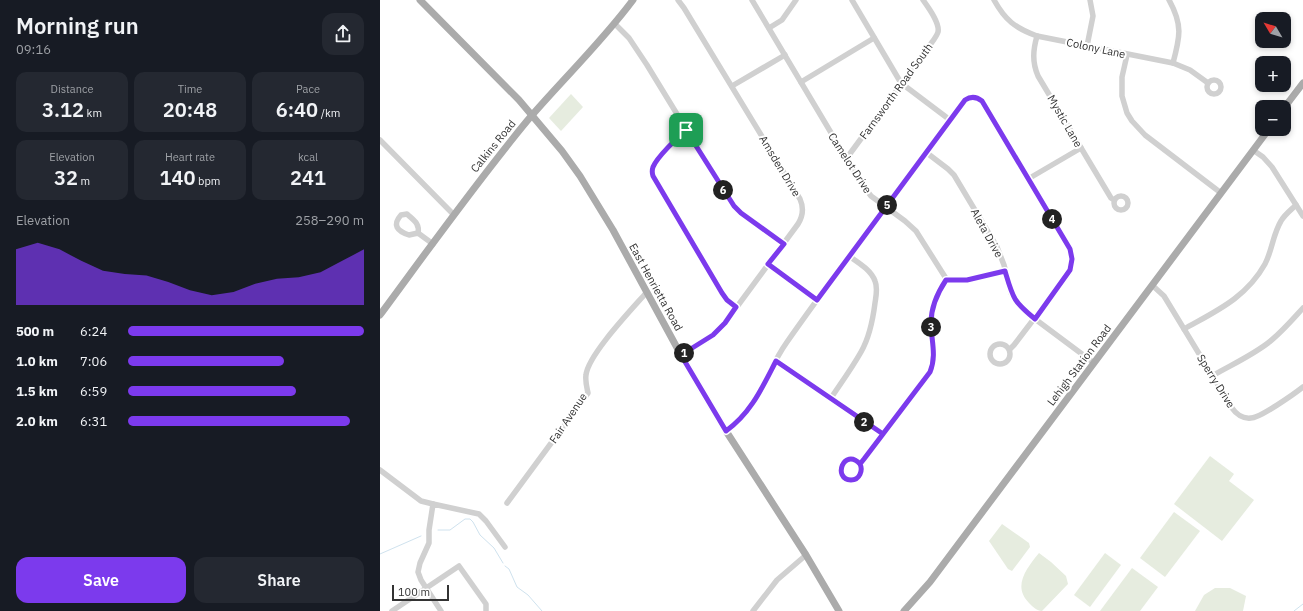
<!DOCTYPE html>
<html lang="en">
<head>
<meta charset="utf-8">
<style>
  :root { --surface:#171b24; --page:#242831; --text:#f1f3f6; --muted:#9ea1a6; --accent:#7c3aed }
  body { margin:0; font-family:"IBM Plex Sans",sans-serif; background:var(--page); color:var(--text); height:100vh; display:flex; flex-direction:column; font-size:15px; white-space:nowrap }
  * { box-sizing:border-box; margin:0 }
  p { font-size:13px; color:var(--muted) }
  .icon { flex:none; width:22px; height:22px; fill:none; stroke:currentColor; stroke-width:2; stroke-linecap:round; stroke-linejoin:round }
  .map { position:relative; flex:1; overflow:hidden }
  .drawer { display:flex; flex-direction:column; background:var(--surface); width:380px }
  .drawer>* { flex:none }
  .needle { width:26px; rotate:308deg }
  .fabs { position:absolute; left:875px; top:12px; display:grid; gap:8px }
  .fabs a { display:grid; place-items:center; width:36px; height:36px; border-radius:8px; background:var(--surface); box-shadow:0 2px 6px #0003; font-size:20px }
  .scale { position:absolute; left:12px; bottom:10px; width:57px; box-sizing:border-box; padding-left:4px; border:2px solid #333; border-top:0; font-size:11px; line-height:14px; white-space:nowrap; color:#333; -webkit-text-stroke:3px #fff; paint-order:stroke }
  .pin { position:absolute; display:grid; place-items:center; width:34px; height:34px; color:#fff; margin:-17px; border-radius:8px; box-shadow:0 2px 6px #0006 }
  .km { position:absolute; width:20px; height:20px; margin:-10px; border-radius:50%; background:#222; color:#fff; font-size:11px; line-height:20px; text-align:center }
  .round { display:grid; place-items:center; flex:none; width:42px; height:42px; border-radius:12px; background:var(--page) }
  .headline { display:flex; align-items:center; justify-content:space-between; height:68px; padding:0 16px }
  h1 { font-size:22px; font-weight:600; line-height:30px }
  .figures { display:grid; grid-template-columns:repeat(3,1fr); gap:6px; height:68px; padding:4px 16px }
  .figures div { display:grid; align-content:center; border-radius:10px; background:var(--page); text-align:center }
  .figures b { font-size:20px; font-weight:600 }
  .figures small { font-size:11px; font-weight:400 }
  .figures p { font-size:11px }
  .chart { height:112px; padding:8px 16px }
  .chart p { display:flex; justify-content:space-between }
  .chart svg { width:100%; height:72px; margin-top:4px; fill:var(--accent); opacity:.7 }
  .action { display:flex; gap:8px; margin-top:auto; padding:8px 16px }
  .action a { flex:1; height:46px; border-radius:12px; background:var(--accent); color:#fff; font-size:16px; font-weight:600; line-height:46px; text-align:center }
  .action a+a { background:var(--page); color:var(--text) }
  ul { padding:0 16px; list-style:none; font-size:13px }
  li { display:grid; grid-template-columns:64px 48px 1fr; align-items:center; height:30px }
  li i { height:10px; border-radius:5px; background:var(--accent) }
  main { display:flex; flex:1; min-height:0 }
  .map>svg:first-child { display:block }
</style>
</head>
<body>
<main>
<section class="drawer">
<div class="headline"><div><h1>Morning run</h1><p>09:16</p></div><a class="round"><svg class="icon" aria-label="share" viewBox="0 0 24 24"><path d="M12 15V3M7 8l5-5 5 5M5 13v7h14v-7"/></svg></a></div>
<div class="figures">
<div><p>Distance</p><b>3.12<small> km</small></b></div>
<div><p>Time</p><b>20:48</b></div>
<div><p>Pace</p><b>6:40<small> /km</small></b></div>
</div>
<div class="figures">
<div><p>Elevation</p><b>32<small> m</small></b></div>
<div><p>Heart rate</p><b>140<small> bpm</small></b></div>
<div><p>kcal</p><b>241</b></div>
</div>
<div class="chart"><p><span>Elevation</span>258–290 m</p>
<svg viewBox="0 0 160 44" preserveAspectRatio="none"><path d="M0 44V10L10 6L20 10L30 17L40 23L50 25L60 26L70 30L80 35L90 38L100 36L110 31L120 28L130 27L140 24L150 17L160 10V44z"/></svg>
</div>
<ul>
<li><b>500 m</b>6:24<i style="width:100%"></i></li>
<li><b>1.0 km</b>7:06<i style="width:66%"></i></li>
<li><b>1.5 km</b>6:59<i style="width:71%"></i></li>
<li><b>2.0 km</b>6:31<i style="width:94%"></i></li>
</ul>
<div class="action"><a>Save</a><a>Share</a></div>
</section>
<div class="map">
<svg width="923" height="611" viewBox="0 0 923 611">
  <rect width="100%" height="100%" fill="#fff"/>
  <g fill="#e6ecdf">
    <polygon points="191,94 203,107 181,131 169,118"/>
    <polygon points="830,456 854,474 849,481 874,500 842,541 794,504"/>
    <polygon points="794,512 820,531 785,577 760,558"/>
    <polygon points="622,524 649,543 650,547 632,571 628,569 609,541"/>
    <path d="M659,553l12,9 15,14 2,8 -26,27c-5,0 -9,-4 -13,-8 -17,-17 -2,-35 10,-50z"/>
    <polygon points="725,553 741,565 710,607 694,595"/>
    <polygon points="752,568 778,587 760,611 720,611"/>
    <polygon points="835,588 850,588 866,596 863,611 815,611 824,595"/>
  </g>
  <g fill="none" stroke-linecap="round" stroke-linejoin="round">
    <g stroke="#cfe2ee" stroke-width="1">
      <polyline points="58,530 70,530 85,519 90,519 93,522 100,535 114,548 123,563"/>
      <polyline points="0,554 41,536"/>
      <polyline points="125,566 129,569 137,587 148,595 162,611"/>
      <polyline points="914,611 923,604"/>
    </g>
    <g stroke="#d0d0d0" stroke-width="5.5">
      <path d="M298,0l6,8 116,191c4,9 3,17 -2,25l-73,99 -18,17 -26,15"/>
      <polyline points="372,0 481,183 491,196 525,221 536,231 567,280"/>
      <polyline points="472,0 521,83 570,120"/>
      <path d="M614,0c11,20 21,28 43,36l136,27 17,7 18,13"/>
      <path d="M789,0c14,25 11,37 4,63"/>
      <polyline points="235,24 249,38 267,65 344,191 354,206 361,213 404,244"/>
      <polyline points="389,28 402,20 416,0"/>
      <path d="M657,36c-4,14 -5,26 1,40l73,122 3,2"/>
      <polyline points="707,46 713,16 710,0"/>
      <polyline points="747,55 742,77 742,96 747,113 752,121 765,135 841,193"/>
      <circle cx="834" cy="87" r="7"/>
      <polyline points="421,82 494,38"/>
      <polyline points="352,86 405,55"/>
      <path d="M306,130c-8,7 -29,27 -33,37 -1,3 -1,6 0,9l69,117 5,7 9,7"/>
      <polyline points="0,140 74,215"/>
      <polyline points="873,150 883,157 892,167 923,216"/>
      <polyline points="547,153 568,169 574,175 617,247 624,265 631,293 637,303 655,319 714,363"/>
      <path d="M466,159l82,-111c3,-5 8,-10 10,-16 2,-9 -10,-25 -15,-32"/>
      <polyline points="648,179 701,148"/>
      <circle cx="741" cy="203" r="7"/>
      <path d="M38,233l-9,2c-12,-4 -17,-10 -8,-20l6,-1c6,6 13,9 11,19l15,11"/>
      <polyline points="388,264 437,300"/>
      <polyline points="567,280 587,280 625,271"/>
      <path d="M772,285l12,11 68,112c4,6 11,11 19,10 9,0 43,-24 52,-31"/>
      <path d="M804,329c32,-18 62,-31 81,-65 7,-13 8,-30 16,-43 4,-7 10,-11 15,-16"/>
      <circle cx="620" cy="354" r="10"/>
      <polyline points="396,361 503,434"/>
      <path d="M832,376c19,-11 39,-20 56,-33 13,-10 24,-23 35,-35"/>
      <path d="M451,398c10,-15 21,-30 30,-46 8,-14 12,-33 14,-49 1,-7 3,-15 0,-22 -4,-11 -16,-18 -26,-25"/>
      <path d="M346,431c34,-25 39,-58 61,-89 53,-76 110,-148 163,-222 8,-10 18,-31 32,-19l88,148c2,8 3,16 -1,24l-55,72 -4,4"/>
      <circle cx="471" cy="469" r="10"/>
      <path d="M479,463l5,-4 66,-87c7,-17 1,-32 1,-49 0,-16 7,-31 16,-43"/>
      <polyline points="0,470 41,501 53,504"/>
      <path d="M127,503l81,-110c-1,-5 -3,-12 -2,-18 2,-20 46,-66 60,-82"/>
      <polyline points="12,611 79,566 106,604 106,611"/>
      <polyline points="61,611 41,580 38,572 40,563 49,543 49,530 53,504 99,514 106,521 125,547"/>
      <polyline points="373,611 397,580 426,555"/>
    </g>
    <g stroke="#ababab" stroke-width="7">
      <polyline points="40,0 139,100 182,151 200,176 233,230 301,355 346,431 426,555 459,611"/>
      <polyline points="904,108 923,83"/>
      <path d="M0,315c48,-65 95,-131 147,-194 35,-41 74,-78 106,-121"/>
      <polyline points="524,611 550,582 889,129"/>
    </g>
  </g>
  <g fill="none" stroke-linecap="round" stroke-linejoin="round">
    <defs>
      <path id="route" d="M306,130c-8,7 -29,27 -33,37 -1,3 -1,6 0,9l69,117 5,7 9,7 -11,16 -12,12 -32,20 45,76c25,-18 36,-43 50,-70l107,73 -19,25 -4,5c-16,-17 -28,15 -9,16 9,0 12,-10 9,-16l4,-5 66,-87c7,-17 1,-32 1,-49 0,-16 7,-31 15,-43h21l38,-9c8,27 8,30 30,48l35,-49 2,-11 -2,-10 -88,-148c-5,-4 -11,-5 -17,-1l-148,200 -49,-36 16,-20 -43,-31 -7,-7 -48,-76"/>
    </defs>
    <use href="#route" stroke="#fff" stroke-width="8"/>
    <use href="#route" stroke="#7c3aed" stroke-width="5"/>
  </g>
  <g text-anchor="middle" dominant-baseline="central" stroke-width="4" stroke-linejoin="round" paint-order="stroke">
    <g font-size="11" fill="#333" stroke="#fff">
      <text transform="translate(716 48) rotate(12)">Colony Lane</text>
      <text transform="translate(516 91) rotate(-54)">Farnsworth Road South</text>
      <text transform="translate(685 121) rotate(60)">Mystic Lane</text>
      <text transform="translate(113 146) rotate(-51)">Calkins Road</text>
      <text transform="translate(470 163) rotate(57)">Camelot Drive</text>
      <text transform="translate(400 166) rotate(59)">Amsden Drive</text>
      <text transform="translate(607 233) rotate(61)">Aleta Drive</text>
      <text transform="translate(276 287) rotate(61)">East Henrietta Road</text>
      <text transform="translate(699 365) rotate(-53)">Lehigh Station Road</text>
      <text transform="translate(836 381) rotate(58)">Sperry Drive</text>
      <text transform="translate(188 418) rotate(-56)">Fair Avenue</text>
    </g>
  </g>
</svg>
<div class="fabs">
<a><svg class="needle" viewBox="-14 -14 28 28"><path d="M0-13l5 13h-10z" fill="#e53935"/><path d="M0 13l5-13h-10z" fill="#9ea1a6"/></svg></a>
<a>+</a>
<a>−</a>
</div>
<div class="scale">100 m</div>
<div class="pin" style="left:306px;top:130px;background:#1e9e55"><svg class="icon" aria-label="arrive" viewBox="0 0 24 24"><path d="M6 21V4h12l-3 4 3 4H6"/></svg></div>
<b class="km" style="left:304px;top:353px">1</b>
<b class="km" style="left:484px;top:422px">2</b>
<b class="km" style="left:551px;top:327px">3</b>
<b class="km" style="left:672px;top:219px">4</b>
<b class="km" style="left:507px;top:205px">5</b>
<b class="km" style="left:343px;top:190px">6</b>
</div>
</main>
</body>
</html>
